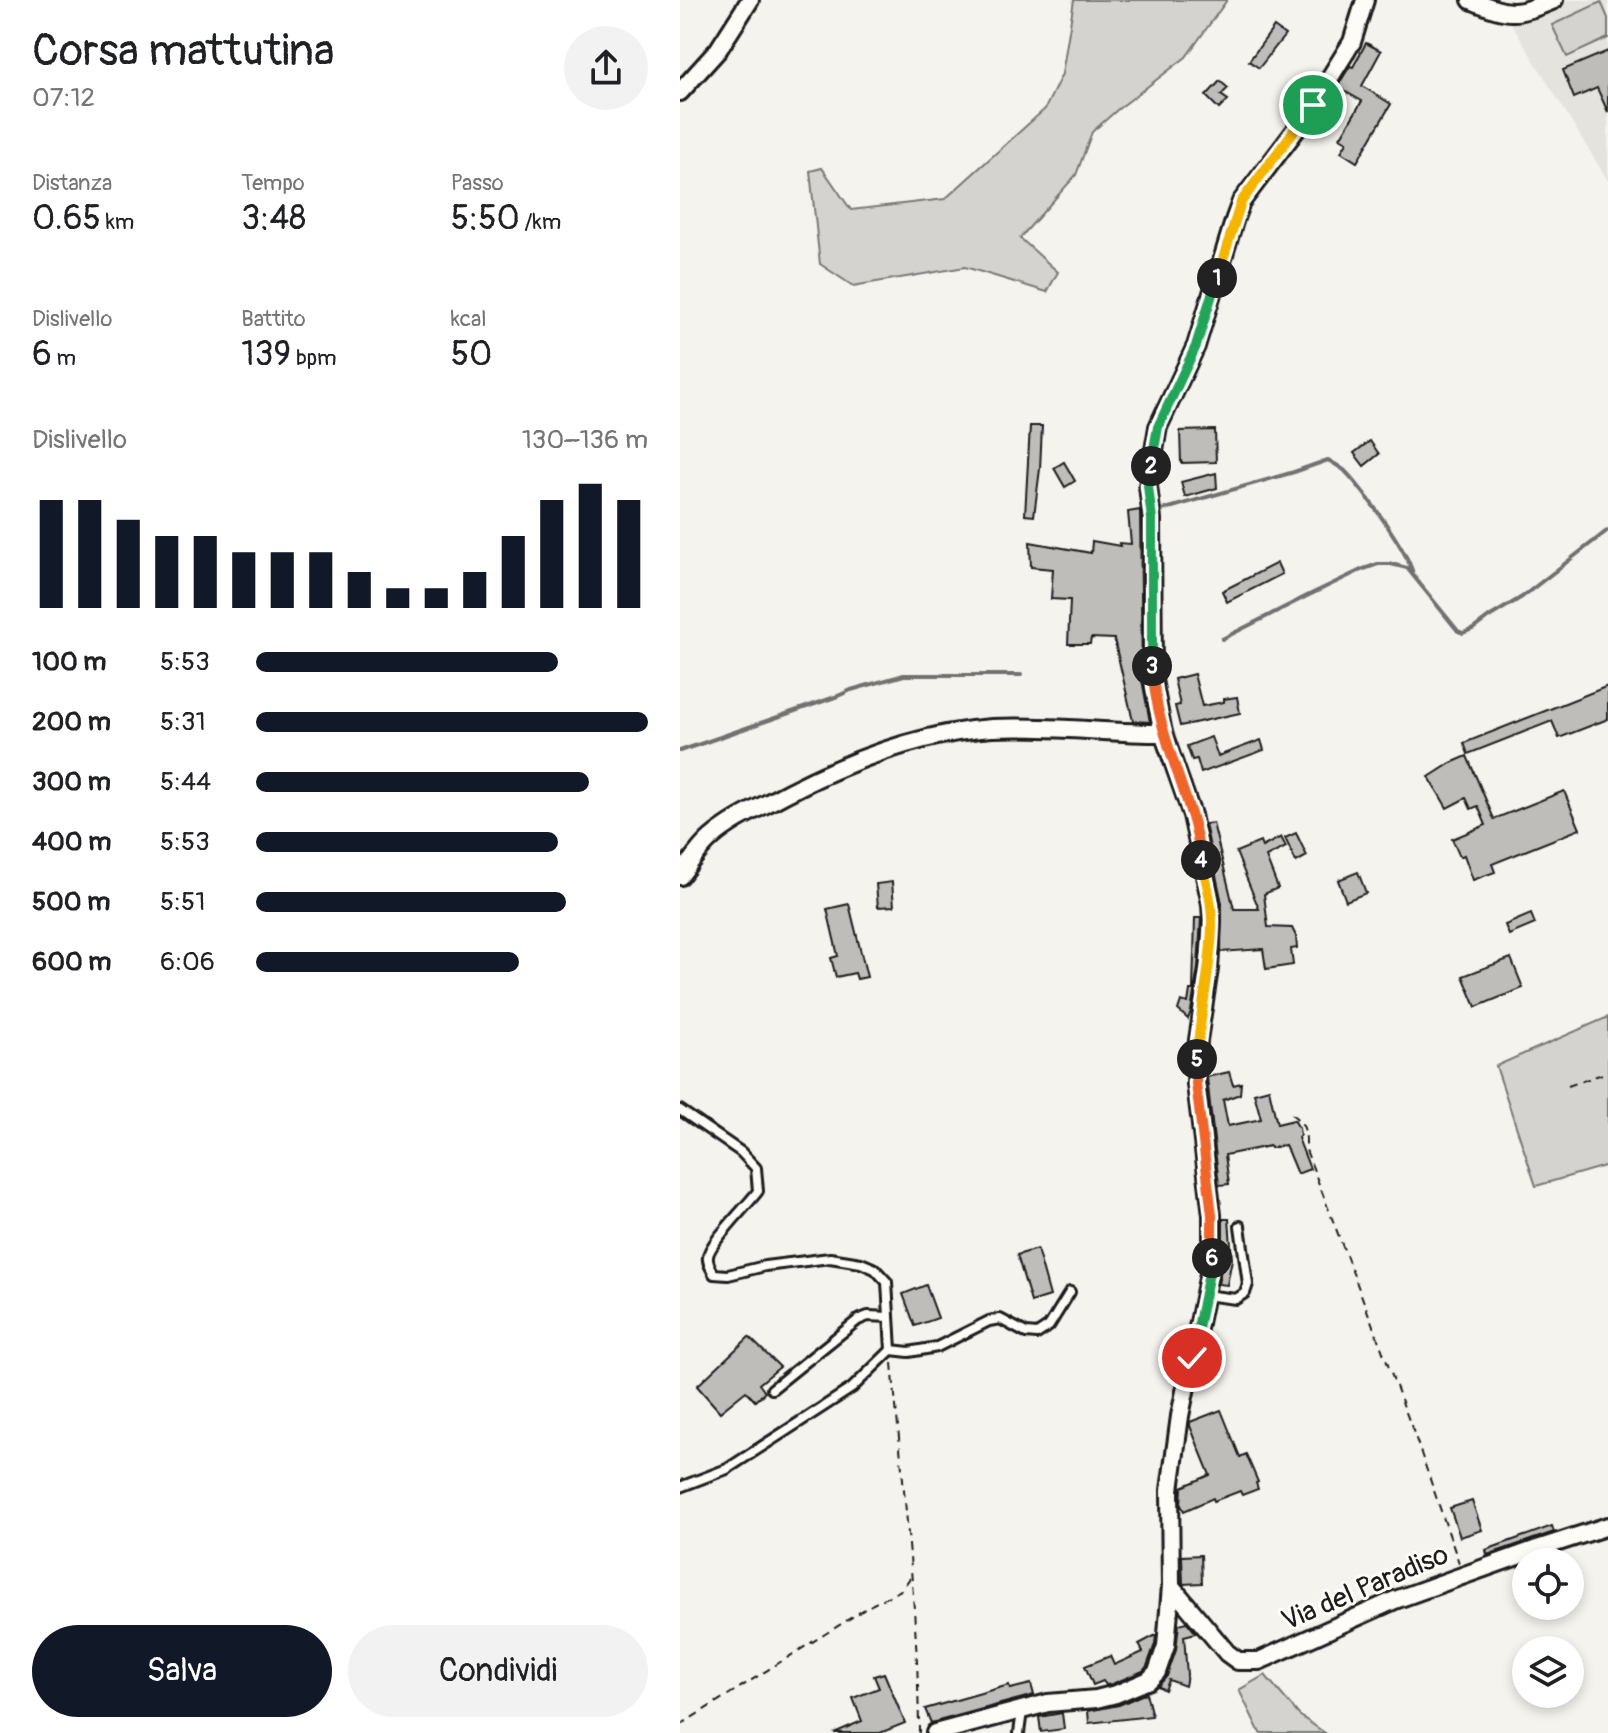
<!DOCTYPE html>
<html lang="it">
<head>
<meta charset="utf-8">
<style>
  :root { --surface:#fff; --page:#f2f2f2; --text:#202124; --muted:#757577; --accent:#111827 }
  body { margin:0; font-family:Pangolin,sans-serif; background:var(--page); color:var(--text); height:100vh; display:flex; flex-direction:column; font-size:30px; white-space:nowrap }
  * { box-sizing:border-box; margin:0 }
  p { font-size:26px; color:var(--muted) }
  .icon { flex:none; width:44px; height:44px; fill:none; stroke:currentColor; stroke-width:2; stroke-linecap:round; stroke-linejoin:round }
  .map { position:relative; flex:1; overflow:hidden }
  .panel { display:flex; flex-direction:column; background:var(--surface); width:680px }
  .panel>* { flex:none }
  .controls { position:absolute; left:832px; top:1548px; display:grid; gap:16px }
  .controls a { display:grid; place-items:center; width:72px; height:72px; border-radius:50%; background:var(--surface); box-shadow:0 4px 12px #0003; font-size:40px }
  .pin { position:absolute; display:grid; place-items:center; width:68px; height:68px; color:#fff; margin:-34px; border:4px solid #fff; border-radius:50%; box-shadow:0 2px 8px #0007 }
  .km { position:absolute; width:40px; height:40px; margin:-20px; border-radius:50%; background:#222; color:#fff; font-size:22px; line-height:40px; text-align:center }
  .round { display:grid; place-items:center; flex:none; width:84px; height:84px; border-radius:42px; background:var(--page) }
  .overview { display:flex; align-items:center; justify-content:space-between; height:136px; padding:0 32px }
  h1 { font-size:44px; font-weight:600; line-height:60px }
  .figures { display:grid; grid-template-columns:repeat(3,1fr); gap:12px; height:136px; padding:8px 32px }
  .figures div { display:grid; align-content:center }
  .figures b { font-size:34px; font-weight:600 }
  .figures small { font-size:22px; font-weight:400 }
  .figures p { font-size:22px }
  .chart { height:224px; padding:16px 32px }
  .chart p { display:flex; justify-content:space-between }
  .chart svg { width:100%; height:144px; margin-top:8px; stroke:var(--accent); stroke-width:6 }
  .action { display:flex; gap:16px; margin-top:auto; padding:16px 32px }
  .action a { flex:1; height:92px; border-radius:48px; background:var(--accent); color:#fff; font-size:32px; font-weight:600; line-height:92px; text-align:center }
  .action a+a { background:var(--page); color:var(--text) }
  ul { padding:0 32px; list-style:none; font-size:26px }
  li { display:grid; grid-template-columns:128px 96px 1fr; align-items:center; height:60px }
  li i { height:20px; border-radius:10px; background:var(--accent) }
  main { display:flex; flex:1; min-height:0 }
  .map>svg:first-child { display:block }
</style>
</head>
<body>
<main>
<section class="panel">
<div class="overview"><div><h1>Corsa mattutina</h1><p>07:12</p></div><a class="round"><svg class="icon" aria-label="share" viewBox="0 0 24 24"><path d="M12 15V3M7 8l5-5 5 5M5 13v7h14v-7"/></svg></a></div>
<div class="figures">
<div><p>Distanza</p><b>0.65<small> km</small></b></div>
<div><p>Tempo</p><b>3:48</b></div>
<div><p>Passo</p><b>5:50<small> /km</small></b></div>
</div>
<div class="figures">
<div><p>Dislivello</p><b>6<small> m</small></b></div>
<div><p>Battito</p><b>139<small> bpm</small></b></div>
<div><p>kcal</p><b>50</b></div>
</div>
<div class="chart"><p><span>Dislivello</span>130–136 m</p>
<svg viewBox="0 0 160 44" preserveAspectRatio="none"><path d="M5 44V11M15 44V11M25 44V17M35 44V22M45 44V22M55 44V27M65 44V27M75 44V27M85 44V33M95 44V38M105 44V38M115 44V33M125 44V22M135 44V11M145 44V6M155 44V11"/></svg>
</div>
<ul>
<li><b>100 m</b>5:53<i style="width:77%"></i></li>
<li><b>200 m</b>5:31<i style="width:100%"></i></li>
<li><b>300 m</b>5:44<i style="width:85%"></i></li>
<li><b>400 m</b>5:53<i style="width:77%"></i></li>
<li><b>500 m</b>5:51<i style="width:79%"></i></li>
<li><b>600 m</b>6:06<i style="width:67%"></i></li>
</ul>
<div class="action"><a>Salva</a><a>Condividi</a></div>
</section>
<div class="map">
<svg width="928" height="1733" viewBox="0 0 928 1733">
  <rect width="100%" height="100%" fill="#f4f3ee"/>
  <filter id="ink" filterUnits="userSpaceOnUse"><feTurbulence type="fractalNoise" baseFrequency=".0125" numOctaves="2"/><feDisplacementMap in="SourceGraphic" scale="16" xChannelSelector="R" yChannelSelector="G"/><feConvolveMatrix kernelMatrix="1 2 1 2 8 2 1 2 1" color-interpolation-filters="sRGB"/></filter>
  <g filter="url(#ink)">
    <polygon fill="#e4e3de" points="885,0 928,0 928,181 831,23"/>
    <g fill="#d4d3cf" stroke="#787876" stroke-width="2">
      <polygon points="394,0 547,0 506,57 437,110 412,132 396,175 340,238 378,272 367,292 285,267 173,286 140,264 130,171 142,168 171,210 265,199 365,109 382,74"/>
      <polygon points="921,2 928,18 928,38 887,57 872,25"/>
      <polygon points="928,1017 928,1165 856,1186 816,1066"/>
      <polygon points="585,1675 619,1715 645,1733 580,1733 559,1690"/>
    </g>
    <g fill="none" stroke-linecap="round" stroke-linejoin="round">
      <g stroke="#72716f" stroke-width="4">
        <path d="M482,510l132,-38 34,-12c5,3 11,6 16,10 18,18 64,81 69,104"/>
        <polyline points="542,639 627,596 681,570 698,564 711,564 727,568 778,631 783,633 793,629 809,617 842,597 928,530"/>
        <polyline points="0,751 158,696 171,690 224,675 341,675"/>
      </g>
    </g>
    <g fill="#bebdba" stroke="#1c1c1c" stroke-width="2">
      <polygon points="594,27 605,35 579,68 569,61"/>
      <polygon points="686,43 701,51 682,86 711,104 677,162 661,152 667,142 660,138 682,101 657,87 670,66 673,67"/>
      <polygon points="928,51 928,112 917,88 894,98 883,70"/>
      <polygon points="540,81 548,88 541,95 548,100 539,109 526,96"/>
      <polygon points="350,426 362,426 360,469 354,516 345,515"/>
      <polygon points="535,430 536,462 501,463 500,431"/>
      <polygon points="690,441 699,454 684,466 674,453"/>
      <polygon points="384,462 395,481 385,487 374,468"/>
      <polygon points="536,473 537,488 505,497 501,482"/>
      <polygon points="460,510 462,680 470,722 453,721 434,639 411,638 410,644 388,644 390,600 371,599 373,569 351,567 350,542 411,553 412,541 440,546 439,543 451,544 448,512"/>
      <polygon points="597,563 602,574 547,602 542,591"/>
      <polygon points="514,674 522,706 544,702 544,699 557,697 560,713 500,726 495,706 500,705 494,679"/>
      <polygon points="928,686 928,719 879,738 872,721 788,754 784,743"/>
      <polygon points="531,737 538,756 581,740 584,750 521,773 517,759 512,760 507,746"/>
      <polygon points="787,756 814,819 884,791 900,829 812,864 815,872 793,880 784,855 780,857 772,839 806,825 798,806 791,809 786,798 767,808 749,777 771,763"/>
      <polygon points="533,823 554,909 579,909 556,852 580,842 582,847 601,837 606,847 586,857 598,888 584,894 588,927 612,928 616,936 617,948 611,949 613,965 586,969 583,949 541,952 542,903 525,824"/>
      <polygon points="616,833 627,856 616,862 605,838"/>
      <polygon points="678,872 686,893 666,901 658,880"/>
      <polygon points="212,882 214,906 198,907 196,884"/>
      <polygon points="169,904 187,977 177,979 175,973 156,977 151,958 158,956 147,909"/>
      <polygon points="851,914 855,924 829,935 825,925"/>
      <polygon points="515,918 521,918 518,968 511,1011 508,1019 498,1010 501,1001 508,1003 510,990 513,990"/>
      <polygon points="831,958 843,988 796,1007 783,976"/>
      <polygon points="549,1072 553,1085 561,1083 560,1094 543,1100 548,1126 581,1119 574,1093 589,1089 597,1124 614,1120 619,1128 620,1136 618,1138 630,1169 617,1174 605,1145 591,1148 590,1146 545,1155 549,1184 539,1185 527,1077"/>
      <polygon points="543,1219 549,1219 552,1259 547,1285 538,1284 543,1259"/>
      <polygon points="357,1249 370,1296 351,1302 337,1255"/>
      <polygon points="246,1285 258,1318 235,1326 223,1294"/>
      <polygon points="69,1337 100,1367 79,1384 85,1392 75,1401 66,1391 40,1412 17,1386"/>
      <polygon points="541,1410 560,1457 566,1454 578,1482 576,1483 578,1489 562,1495 560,1491 534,1501 533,1498 504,1511 501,1505 502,1487 530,1475 510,1426 510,1422"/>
      <polygon points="792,1501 802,1530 780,1537 770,1508"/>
      <polygon points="872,1526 874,1532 807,1555 806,1550"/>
      <polygon points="521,1555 522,1583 503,1584 502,1556"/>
      <polygon points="507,1622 516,1633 504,1636 507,1675 505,1686 489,1680 485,1690 478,1686 487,1676 496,1650 499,1624"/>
      <polygon points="476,1635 475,1644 467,1666 463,1671 432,1684 426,1685 423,1681 413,1685 405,1666 430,1656 434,1665 463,1652 459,1644"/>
      <polygon points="204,1673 225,1723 200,1733 154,1733 182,1721 173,1698 199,1688 194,1676"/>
      <polygon points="351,1684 354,1695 251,1723 245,1709 329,1685 330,1689"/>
      <polygon points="466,1693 472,1716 409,1723 408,1711 439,1705"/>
      <polygon points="382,1713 384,1729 361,1732 359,1717"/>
    </g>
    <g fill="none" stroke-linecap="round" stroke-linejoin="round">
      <defs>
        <g id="service">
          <path d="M0,1110l61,42 15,16 2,23c-10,14 -50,53 -50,66 -1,6 3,11 6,17l14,1 37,-9 65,-8 31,5 14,6 12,13 4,68"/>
          <polyline points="525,1295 556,1299 565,1293 568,1284 560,1226"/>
          <polyline points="211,1350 229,1352 257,1347 309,1321 320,1319 346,1333 357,1334 369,1326 390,1292"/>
          <polyline points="92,1389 178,1320 188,1316 209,1317"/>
          <polyline points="0,1487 47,1469 172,1388 211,1350"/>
          <polyline points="339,1733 342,1711"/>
        </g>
        <g id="minor">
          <path d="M791,0c39,16 44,16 83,0"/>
          <polyline points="0,92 38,50 70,0"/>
          <path d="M0,876c10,-13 19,-28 31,-38 17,-15 37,-25 57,-35 66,-36 148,-70 224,-75 57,-3 114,5 171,5"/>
          <polyline points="491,1586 547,1653 558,1661 579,1661 715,1600 857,1549 928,1526"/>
          <polyline points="255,1733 368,1703 416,1699 436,1694 469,1680 477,1672 486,1646 491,1586 490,1490 500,1416 532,1259 532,1215 516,1084 518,1040 529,969 532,920 531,904 512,815 483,733 473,680 472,519 468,486 478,427 516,346 555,218 561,202 625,118 672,42 685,0"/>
        </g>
      </defs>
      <use href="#service" stroke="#1c1c1c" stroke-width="14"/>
      <use href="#minor" stroke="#1c1c1c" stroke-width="22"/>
      <g stroke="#1c1c1c" stroke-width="2" stroke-dasharray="8 6" stroke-linecap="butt">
        <polyline points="888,1086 928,1072"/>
        <path d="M611,1114c16,11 15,18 15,36l109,286 44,127"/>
        <path d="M212,1363c11,123 26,247 27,370"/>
        <polyline points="0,1725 193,1604 221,1590 230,1578"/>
      </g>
      <use href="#service" stroke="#fdfcf7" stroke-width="8"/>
      <use href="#minor" stroke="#fdfcf7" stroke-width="16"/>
    </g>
  </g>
  <g fill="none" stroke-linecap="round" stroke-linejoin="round" filter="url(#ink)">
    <defs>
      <polyline id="split-1" points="537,278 561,202 633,105"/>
      <polyline id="split-2" points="471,466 478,427 516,346 537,278"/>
      <polyline id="split-3" points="471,466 468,486 472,519 472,666"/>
      <path id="split-4" d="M472,666c3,52 23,97 38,145 6,16 8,33 11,49"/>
      <path id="split-5" d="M517,1059c2,-46 15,-91 15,-137 0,-21 -6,-42 -11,-62"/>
      <polyline id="split-6" points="517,1059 516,1084 532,1215 532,1258"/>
      <polyline id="split-7" points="512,1358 532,1258"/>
    </defs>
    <use href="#split-1" stroke="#fff" stroke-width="16"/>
    <use href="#split-2" stroke="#fff" stroke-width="16"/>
    <use href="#split-3" stroke="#fff" stroke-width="16"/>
    <use href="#split-4" stroke="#fff" stroke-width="16"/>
    <use href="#split-5" stroke="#fff" stroke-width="16"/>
    <use href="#split-6" stroke="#fff" stroke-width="16"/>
    <use href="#split-7" stroke="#fff" stroke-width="16"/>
    <use href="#split-1" stroke="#f5b400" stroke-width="10"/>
    <use href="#split-2" stroke="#22a559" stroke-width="10"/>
    <use href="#split-3" stroke="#22a559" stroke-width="10"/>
    <use href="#split-4" stroke="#f0652b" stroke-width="10"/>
    <use href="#split-5" stroke="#f5b400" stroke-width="10"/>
    <use href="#split-6" stroke="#f0652b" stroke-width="10"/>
    <use href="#split-7" stroke="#22a559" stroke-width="10"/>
  </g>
  <g text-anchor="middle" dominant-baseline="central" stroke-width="6" stroke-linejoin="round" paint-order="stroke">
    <g font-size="28" fill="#1c1c1c" stroke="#fdfcf7">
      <text transform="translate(685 1588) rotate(-23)">Via del Paradiso</text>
    </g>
  </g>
</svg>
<div class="controls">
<a><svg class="icon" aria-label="locate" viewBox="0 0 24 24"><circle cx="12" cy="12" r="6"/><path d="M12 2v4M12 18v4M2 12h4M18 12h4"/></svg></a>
<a><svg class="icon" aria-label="layers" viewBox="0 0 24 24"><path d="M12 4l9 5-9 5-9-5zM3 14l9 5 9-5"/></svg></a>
</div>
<div class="pin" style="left:633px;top:105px;background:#1e9e55"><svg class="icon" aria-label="arrive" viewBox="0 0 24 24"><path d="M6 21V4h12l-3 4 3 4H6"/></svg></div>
<div class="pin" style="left:512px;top:1358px;background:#d93025"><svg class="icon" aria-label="check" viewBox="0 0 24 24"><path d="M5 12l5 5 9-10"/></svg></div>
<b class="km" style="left:537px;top:278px">1</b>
<b class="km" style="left:471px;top:466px">2</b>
<b class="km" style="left:472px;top:666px">3</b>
<b class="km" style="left:521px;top:860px">4</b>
<b class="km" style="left:517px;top:1059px">5</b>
<b class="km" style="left:532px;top:1258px">6</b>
</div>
</main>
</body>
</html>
